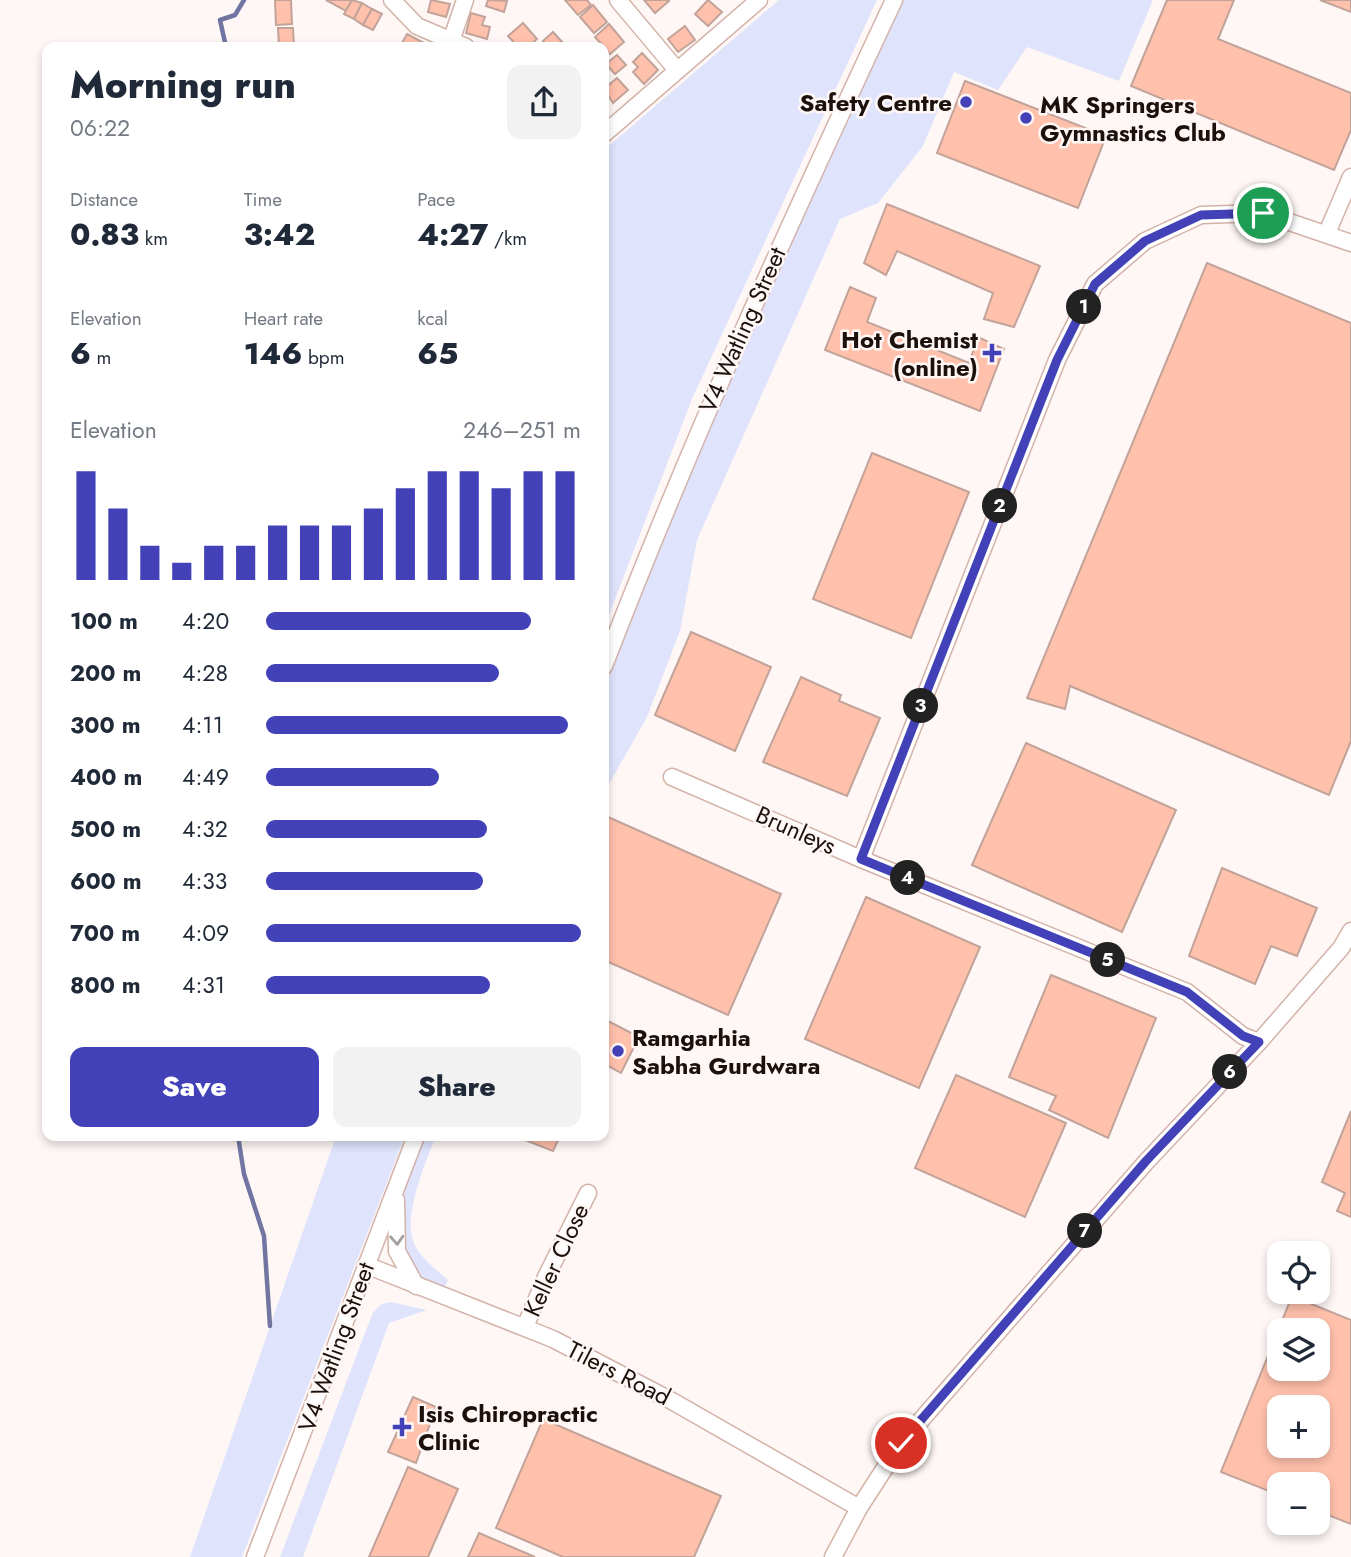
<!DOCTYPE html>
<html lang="en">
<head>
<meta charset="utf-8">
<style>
  :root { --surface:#fff; --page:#f2f2f3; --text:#1f2937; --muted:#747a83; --accent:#4341b7 }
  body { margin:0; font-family:Jost,sans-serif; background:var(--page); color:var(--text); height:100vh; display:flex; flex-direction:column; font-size:26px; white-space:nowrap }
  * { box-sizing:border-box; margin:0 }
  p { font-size:23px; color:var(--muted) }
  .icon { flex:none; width:38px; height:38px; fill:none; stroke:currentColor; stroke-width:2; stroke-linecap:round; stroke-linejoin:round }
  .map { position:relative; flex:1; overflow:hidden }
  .details { position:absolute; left:42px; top:42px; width:567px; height:1099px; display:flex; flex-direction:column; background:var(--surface); border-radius:14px; box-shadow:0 4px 10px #0003 }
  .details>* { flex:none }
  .controls { position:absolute; left:1267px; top:1241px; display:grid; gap:14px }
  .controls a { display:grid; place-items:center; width:63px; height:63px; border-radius:14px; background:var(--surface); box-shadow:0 4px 10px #0003; font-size:35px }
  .pin { position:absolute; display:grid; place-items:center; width:60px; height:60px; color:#fff; margin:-30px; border:4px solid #fff; border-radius:50%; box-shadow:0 2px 7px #0007 }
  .km { position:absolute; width:35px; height:35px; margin:-18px; border-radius:50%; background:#222; color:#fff; font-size:19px; line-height:35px; text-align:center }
  .round { display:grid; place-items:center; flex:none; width:74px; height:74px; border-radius:14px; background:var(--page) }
  .summary { display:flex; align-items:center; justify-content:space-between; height:119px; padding:0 28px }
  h1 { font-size:38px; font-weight:800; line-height:52px }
  .metrics { display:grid; grid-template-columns:repeat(3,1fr); gap:10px; height:119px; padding:7px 28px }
  .metrics div { display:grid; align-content:center }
  .metrics b { font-size:30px; font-weight:800 }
  .metrics small { font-size:19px; font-weight:400 }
  .metrics p { font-size:19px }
  .chart { height:196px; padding:14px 28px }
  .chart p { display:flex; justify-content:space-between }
  .chart svg { width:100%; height:126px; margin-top:7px; stroke:var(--accent); stroke-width:6 }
  .action { display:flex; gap:14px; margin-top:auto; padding:14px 28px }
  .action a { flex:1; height:80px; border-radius:14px; background:var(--accent); color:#fff; font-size:28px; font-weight:800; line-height:80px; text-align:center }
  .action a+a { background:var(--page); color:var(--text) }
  ul { padding:0 28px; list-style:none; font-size:23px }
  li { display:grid; grid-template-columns:112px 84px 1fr; align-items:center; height:52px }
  li i { height:18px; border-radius:9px; background:var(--accent) }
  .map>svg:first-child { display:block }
</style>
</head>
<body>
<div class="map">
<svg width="1351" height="1557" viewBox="0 0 1351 1557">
  <rect width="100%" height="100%" fill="#fef7f5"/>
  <g fill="#dfe4fc">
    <polygon points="779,0 877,0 692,399 604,628 604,150"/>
    <polygon points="894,0 1153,0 1119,81 1027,47 998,90 954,72 923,146 878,203 840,219 697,540 680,631 647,717 604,793 604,666"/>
    <polygon points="336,1136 405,1136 242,1557 190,1557"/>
    <path d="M416,1136h20c-10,25 -34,81 -22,107 6,15 22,26 34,37l-7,15 -25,-9 -19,-35 -1,-61z"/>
    <polygon points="391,1302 427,1310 389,1323 303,1557 280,1557 373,1312 382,1304"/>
  </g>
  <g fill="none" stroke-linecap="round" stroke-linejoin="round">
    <g stroke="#7275a2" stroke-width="4.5">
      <polyline points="226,47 220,20 235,15 244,0"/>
      <polyline points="238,1136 244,1174 264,1236 270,1326"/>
    </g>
  </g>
  <g fill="#ffc1ac" stroke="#c2a399" stroke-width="2" fill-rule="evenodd">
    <polygon points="275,0 291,0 292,24 276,25"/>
    <polygon points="326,0 352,0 346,11"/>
    <polygon points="352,0 362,3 354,19 344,14"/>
    <polygon points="431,0 450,4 446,17 428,12"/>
    <polygon points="488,0 507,1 504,12 486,6"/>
    <polygon points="565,0 587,0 591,5 578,15"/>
    <polygon points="644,0 668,0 669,1 655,13"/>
    <polygon points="708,0 722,12 708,26 695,14"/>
    <polygon points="1167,0 1234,0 1218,39 1351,93 1351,130 1334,170 1131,86"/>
    <polygon points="1320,0 1351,0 1351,12"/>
    <polygon points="362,3 372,9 363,25 354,19"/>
    <polygon points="593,5 607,22 594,33 580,17"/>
    <polygon points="372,9 382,14 373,30 363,25"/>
    <polygon points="471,13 485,17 482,25 490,27 487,39 466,33"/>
    <polygon points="523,23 537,39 528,47 518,47 508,36"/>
    <polygon points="609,24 624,42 610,54 595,37"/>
    <polygon points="685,26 695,40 678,52 668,39"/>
    <polygon points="278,28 293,28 294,47 279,47"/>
    <polygon points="553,32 563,43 563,47 548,47 543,41"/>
    <polygon points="407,34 424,43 422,47 409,47 402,43"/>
    <polygon points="642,53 658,70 644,84 633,72 638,67 633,62"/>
    <polygon points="617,55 626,65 615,74 606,64"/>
    <polygon points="617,78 628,90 613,103 604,89"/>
    <polygon points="965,81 1106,136 1078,208 937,153"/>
    <polygon points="887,204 1040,266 1014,327 984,319 993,293 897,251 886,275 864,263"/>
    <polygon points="1207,263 1351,323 1351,741 1329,795 1070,686 1065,709 1027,698"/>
    <polygon points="850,287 876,298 867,322 969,363 978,337 1004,349 980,411 825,350"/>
    <polygon points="872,453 969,492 911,638 813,599"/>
    <polygon points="691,632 771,667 735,751 655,715"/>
    <polygon points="801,677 841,695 839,701 880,718 847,796 763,762"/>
    <polygon points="1026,743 1176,810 1122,932 972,865"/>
    <polygon points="608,817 781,894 728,1015 604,960 604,826"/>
    <polygon points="1222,868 1317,908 1297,956 1271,946 1255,984 1189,956"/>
    <polygon points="866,897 980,947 919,1088 805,1039"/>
    <polygon points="1051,975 1156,1018 1108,1138 1049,1110 1056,1096 1009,1077"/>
    <polygon points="608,1021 639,1037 621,1073 604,1064 604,1030"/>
    <polygon points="956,1075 1066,1123 1025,1217 915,1168"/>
    <polygon points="1351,1111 1351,1217 1337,1211 1345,1193 1322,1182"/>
    <polygon points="515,1136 560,1136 553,1151"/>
    <path d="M1292,1296l59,24v204l-33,-13v-27h-39v11l-58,-23zM1279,1330h39v38h-39zM1279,1407h39v39h-39z"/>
    <polygon points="413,1397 436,1407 416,1463 388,1452"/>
    <polygon points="543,1419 721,1496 694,1557 563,1557 496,1528"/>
    <polygon points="408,1467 458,1489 428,1557 369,1557"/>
    <polygon points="479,1533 535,1557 468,1557"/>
  </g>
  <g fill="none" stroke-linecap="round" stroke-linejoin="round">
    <defs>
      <g id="minor">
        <polyline points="392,0 417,26 466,47"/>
        <polyline points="618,0 676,69"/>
        <polyline points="449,47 465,0"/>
        <polyline points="604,134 759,0"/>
        <polyline points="1327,233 1351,177"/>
        <path d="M604,666c87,-226 187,-446 290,-666"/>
        <polyline points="672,777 861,859 1187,992 1243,1036 1259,1042"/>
        <polyline points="861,859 1057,360 1095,284 1145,241 1201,215 1263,213 1351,243"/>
        <polyline points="396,1200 397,1251 416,1286"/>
        <polyline points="366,1265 553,1339 672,1401 859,1508"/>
        <polyline points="525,1327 546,1277 588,1193"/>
        <polyline points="255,1557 416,1136"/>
        <polyline points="833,1557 859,1508 901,1443 1146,1162 1259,1042 1341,948 1351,931"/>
      </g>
    </defs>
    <use href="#minor" stroke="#d3b3a9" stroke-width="19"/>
    <use href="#minor" stroke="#fff" stroke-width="16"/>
  </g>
  <defs><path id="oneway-chevron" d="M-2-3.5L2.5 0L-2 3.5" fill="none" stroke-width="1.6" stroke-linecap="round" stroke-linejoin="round" transform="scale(1.75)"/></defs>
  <use stroke="#a49f9e" href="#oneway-chevron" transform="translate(397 1240) rotate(87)"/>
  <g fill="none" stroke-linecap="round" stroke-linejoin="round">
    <defs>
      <polyline id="route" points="901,1443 1146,1161 1259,1042 1243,1036 1187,992 861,859 1057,360 1095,284 1145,241 1201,215 1263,213"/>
    </defs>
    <use href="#route" stroke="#fff" stroke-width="14"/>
    <use href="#route" stroke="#4341b7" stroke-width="9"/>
  </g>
  <g fill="#4341b7" stroke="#fef7f5" stroke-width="2.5">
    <circle cx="966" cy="102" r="7"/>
    <circle cx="1026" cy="118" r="7"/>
    <path d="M988.5 342.5h7v7h7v7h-7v7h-7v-7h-7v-7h7z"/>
    <circle cx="618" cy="1051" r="7"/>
    <path d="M398.5 1416.5h7v7h7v7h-7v7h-7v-7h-7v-7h7z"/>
  </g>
  <g text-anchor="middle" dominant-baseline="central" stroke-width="5" stroke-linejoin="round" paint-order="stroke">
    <g font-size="24" font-weight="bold" fill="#1b100c" stroke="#fef7f5" text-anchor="start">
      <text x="952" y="102" text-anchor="end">Safety Centre</text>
      <text x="1040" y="104">MK Springers<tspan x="1040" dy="28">Gymnastics Club</tspan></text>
      <text x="978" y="339" text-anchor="end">Hot Chemist<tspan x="978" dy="28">(online)</tspan></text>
      <text x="632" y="1037">Ramgarhia<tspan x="632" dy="28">Sabha Gurdwara</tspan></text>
      <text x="418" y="1413">Isis Chiropractic<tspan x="418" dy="28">Clinic</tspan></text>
    </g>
    <g font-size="24" fill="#1b100c" stroke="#fef7f5">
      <text transform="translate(742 330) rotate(-66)">V4 Watling Street</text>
      <text transform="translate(796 830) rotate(24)">Brunleys</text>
      <text transform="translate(556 1260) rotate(-65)">Keller Close</text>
      <text transform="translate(336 1347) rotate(-70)">V4 Watling Street</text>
      <text transform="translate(619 1373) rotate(27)">Tilers Road</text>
    </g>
  </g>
</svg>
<div class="controls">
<a><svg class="icon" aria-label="locate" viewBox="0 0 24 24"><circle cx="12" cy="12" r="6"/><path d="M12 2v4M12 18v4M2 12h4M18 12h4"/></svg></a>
<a><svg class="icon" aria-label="layers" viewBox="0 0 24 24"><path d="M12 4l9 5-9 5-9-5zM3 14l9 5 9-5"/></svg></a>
<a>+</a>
<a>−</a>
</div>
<div class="pin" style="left:1263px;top:213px;background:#1e9e55"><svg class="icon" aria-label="arrive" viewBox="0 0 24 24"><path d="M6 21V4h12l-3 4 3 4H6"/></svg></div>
<div class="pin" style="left:901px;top:1443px;background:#d93025"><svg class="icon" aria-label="check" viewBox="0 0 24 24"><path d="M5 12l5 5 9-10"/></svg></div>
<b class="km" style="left:1084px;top:307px">1</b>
<b class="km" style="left:1000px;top:506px">2</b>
<b class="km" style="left:921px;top:706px">3</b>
<b class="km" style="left:908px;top:878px">4</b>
<b class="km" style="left:1108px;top:960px">5</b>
<b class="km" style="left:1230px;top:1072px">6</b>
<b class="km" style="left:1085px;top:1231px">7</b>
<section class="details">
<div class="summary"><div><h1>Morning run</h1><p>06:22</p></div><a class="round"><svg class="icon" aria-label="share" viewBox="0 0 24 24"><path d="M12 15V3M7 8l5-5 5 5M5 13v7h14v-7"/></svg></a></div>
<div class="metrics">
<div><p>Distance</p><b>0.83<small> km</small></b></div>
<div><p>Time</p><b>3:42</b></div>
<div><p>Pace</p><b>4:27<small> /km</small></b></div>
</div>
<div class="metrics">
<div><p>Elevation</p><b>6<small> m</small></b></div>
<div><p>Heart rate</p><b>146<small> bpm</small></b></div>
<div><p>kcal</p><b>65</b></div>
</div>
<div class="chart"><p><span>Elevation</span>246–251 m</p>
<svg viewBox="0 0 160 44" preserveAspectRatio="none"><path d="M5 44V6M15 44V19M25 44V32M35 44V38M45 44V32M55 44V32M65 44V25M75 44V25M85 44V25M95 44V19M105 44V12M115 44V6M125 44V6M135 44V12M145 44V6M155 44V6"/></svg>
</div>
<ul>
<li><b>100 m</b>4:20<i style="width:84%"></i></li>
<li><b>200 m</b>4:28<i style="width:74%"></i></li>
<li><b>300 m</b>4:11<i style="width:96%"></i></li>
<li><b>400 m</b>4:49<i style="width:55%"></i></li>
<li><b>500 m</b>4:32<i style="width:70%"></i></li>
<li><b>600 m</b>4:33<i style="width:69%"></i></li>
<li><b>700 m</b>4:09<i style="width:100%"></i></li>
<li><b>800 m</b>4:31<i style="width:71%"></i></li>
</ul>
<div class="action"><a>Save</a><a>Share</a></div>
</section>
</div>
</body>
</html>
